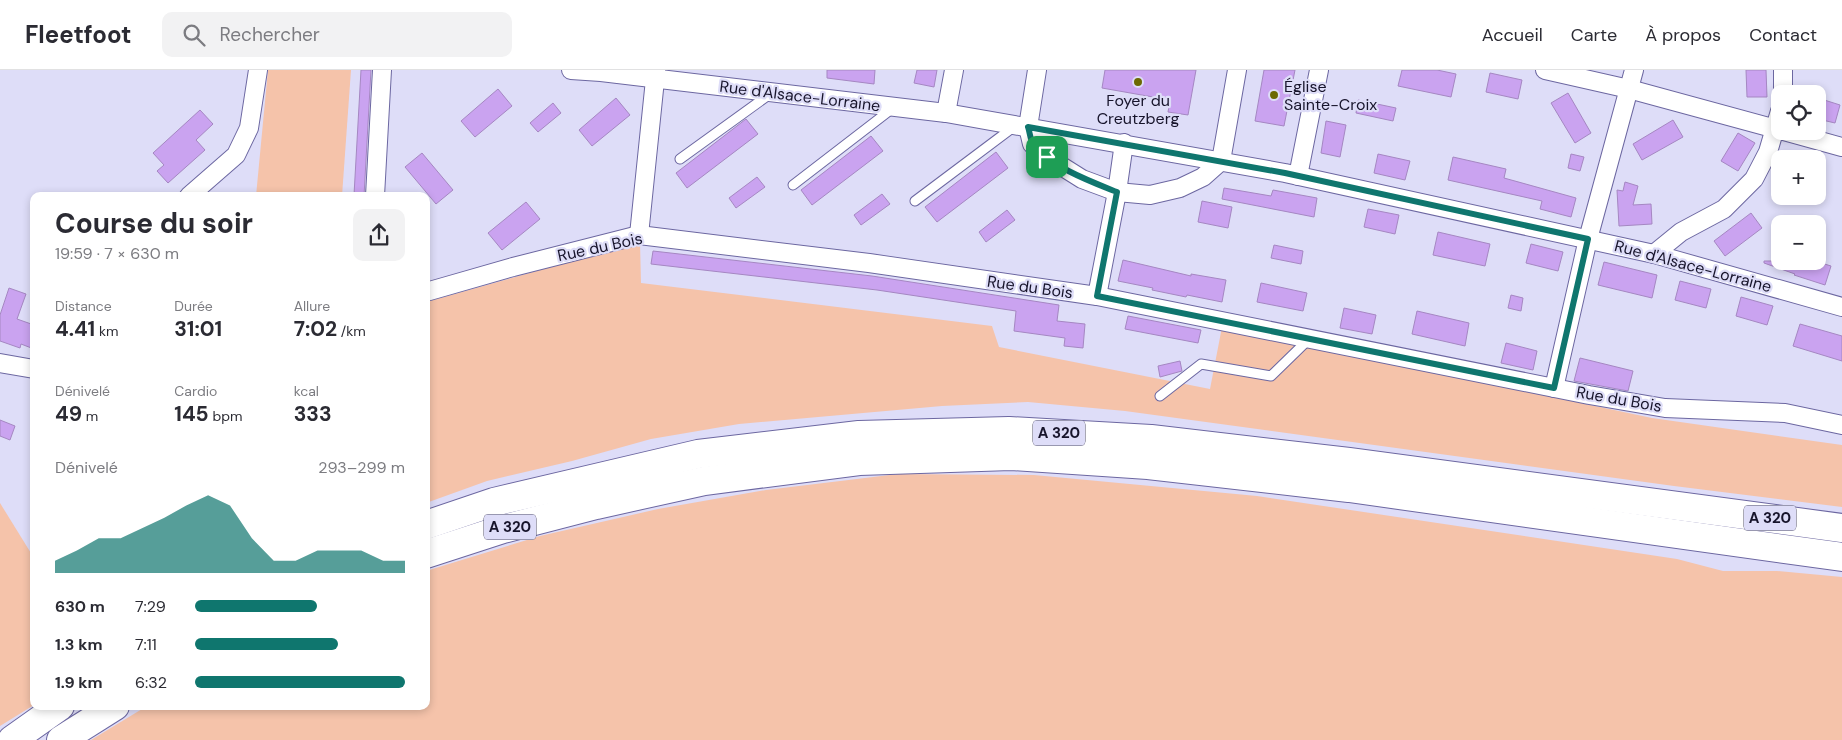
<!DOCTYPE html>
<html lang="fr">
<head>
<meta charset="utf-8">
<style>
  :root { --surface:#fff; --page:#f2f2f3; --text:#2b2b33; --muted:#7c7c81; --line:#e1e1e2; --accent:#0f766e }
  body { margin:0; font-family:"DM Sans",sans-serif; background:var(--page); color:var(--text); height:100vh; display:flex; flex-direction:column; font-size:19px; white-space:nowrap }
  * { box-sizing:border-box; margin:0 }
  p { font-size:16px; color:var(--muted) }
  .icon { flex:none; width:28px; height:28px; fill:none; stroke:currentColor; stroke-width:2; stroke-linecap:round; stroke-linejoin:round }
  .map { position:relative; flex:1; overflow:hidden }
  .drawer { position:absolute; left:30px; top:122px; width:400px; height:518px; display:flex; flex-direction:column; background:var(--surface); border-radius:10px; box-shadow:0 2px 8px #0003 }
  .drawer>* { flex:none }
  .buttons { position:absolute; left:1771px; top:15px; display:grid; gap:10px }
  .buttons a { display:grid; place-items:center; width:55px; height:55px; border-radius:10px; background:var(--surface); box-shadow:0 2px 8px #0003; font-size:25px }
  .pin { position:absolute; display:grid; place-items:center; width:42px; height:42px; color:#fff; margin:-21px; border-radius:10px; box-shadow:0 2px 8px #0006 }
  .round { display:grid; place-items:center; flex:none; width:52px; height:52px; border-radius:10px; background:var(--page) }
  .overview { display:flex; align-items:center; justify-content:space-between; height:85px; padding:0 25px }
  h1 { font-size:28px; font-weight:700; line-height:38px }
  .metrics { display:grid; grid-template-columns:repeat(3,1fr); gap:8px; height:85px; padding:5px 25px }
  .metrics div { display:grid; align-content:center }
  .metrics b { font-size:21px; font-weight:700 }
  .metrics small { font-size:14px; font-weight:400 }
  .metrics p { font-size:14px }
  .chart { height:140px; padding:10px 25px }
  .chart p { display:flex; justify-content:space-between }
  .chart svg { width:100%; height:90px; margin-top:5px; fill:var(--accent); opacity:.7 }
  ul { padding:0 25px; list-style:none; font-size:16px }
  li { display:grid; grid-template-columns:80px 60px 1fr; align-items:center; height:38px }
  li i { height:12px; border-radius:6px; background:var(--accent) }
  header { display:flex; align-items:center; gap:30px; box-sizing:border-box; height:70px; padding:0 25px; background:var(--surface); border-bottom:1px solid var(--line) }
  header strong { font-size:24px }
  nav { display:flex; gap:28px; margin-inline-start:auto; font-size:18px }
  .search { width:350px; height:45px; background:var(--page); display:flex; align-items:center; gap:12px; box-sizing:border-box; padding:0 18px; border-radius:10px; color:var(--muted); font-size:19px }
  .map>svg:first-child { display:block }
</style>
</head>
<body>
<header>
<strong>Fleetfoot</strong>
<div class="search"><svg class="icon" aria-label="search" viewBox="0 0 24 24"><circle cx="10" cy="10" r="6"/><path d="M15 15l6 6"/></svg>Rechercher</div>
<nav><a>Accueil</a><a>Carte</a><a>À propos</a><a>Contact</a></nav>
</header>
<div class="map">
<svg width="1842" height="670" viewBox="0 0 1842 670">
  <rect width="100%" height="100%" fill="#deddf8"/>
  <g fill="#f5c3aa">
    <polygon points="268,0 351,0 342,126 256,126"/>
    <polygon points="640,172 641,213 992,256 999,277 1210,319 1222,257 1652,348 1842,375 1842,437 1674,416 1125,341 1028,332 942,336 739,354 651,369 572,391 487,411 426,433 426,232"/>
    <polygon points="898,404 1034,405 1257,426 1677,489 1723,501 1777,501 1842,507 1842,670 91,670 147,636 426,636 426,501 540,466 658,439 766,420"/>
    <polygon points="0,433 34,488 34,635 0,656"/>
  </g>
  <g fill="#caa3f0" stroke="#a587c2">
    <polygon points="361,0 371,0 364,126 354,125"/>
    <polygon points="827,0 875,0 874,14 827,8"/>
    <polygon points="917,0 937,0 934,17 914,13"/>
    <polygon points="1105,0 1196,0 1188,45 1168,42 1170,30 1102,18"/>
    <polygon points="1264,0 1295,0 1284,56 1255,51"/>
    <polygon points="1402,0 1437,0 1456,4 1451,27 1398,16"/>
    <polygon points="1746,0 1766,0 1767,27 1747,27"/>
    <polygon points="1490,3 1522,10 1518,29 1486,22"/>
    <polygon points="498,19 512,36 475,67 461,51"/>
    <polygon points="1568,23 1591,63 1575,73 1551,33"/>
    <polygon points="616,28 630,45 592,76 579,60"/>
    <polygon points="1818,28 1840,35 1835,53 1818,49"/>
    <polygon points="1358,30 1396,38 1393,51 1356,43"/>
    <polygon points="553,33 561,43 538,62 530,53"/>
    <polygon points="200,40 213,54 196,70 205,80 168,113 157,101 164,95 153,83"/>
    <polygon points="746,49 758,64 687,118 676,103"/>
    <polygon points="1673,50 1683,67 1642,90 1633,74"/>
    <polygon points="1326,51 1346,55 1340,87 1321,83"/>
    <polygon points="1738,63 1755,73 1738,101 1721,91"/>
    <polygon points="871,66 883,81 812,135 801,120"/>
    <polygon points="996,82 1008,98 937,152 925,137"/>
    <polygon points="422,83 453,120 436,134 405,97"/>
    <polygon points="1378,84 1410,91 1405,110 1374,103"/>
    <polygon points="1571,84 1584,87 1580,101 1568,98"/>
    <polygon points="1453,87 1506,99 1504,108 1576,128 1571,147 1540,139 1542,131 1448,110"/>
    <polygon points="757,107 765,117 736,138 729,128"/>
    <polygon points="1625,112 1638,116 1633,135 1651,134 1652,154 1619,156 1617,120 1623,121"/>
    <polygon points="1224,118 1271,126 1273,120 1317,128 1314,147 1222,129"/>
    <polygon points="882,124 890,134 861,155 854,145"/>
    <polygon points="1202,131 1232,137 1228,158 1198,152"/>
    <polygon points="526,132 540,149 502,180 488,163"/>
    <polygon points="1368,139 1399,145 1395,164 1364,157"/>
    <polygon points="1007,140 1015,150 986,172 979,162"/>
    <polygon points="1751,143 1762,158 1725,186 1714,171"/>
    <polygon points="1438,162 1490,174 1485,196 1433,185"/>
    <polygon points="1531,174 1563,182 1558,201 1526,193"/>
    <polygon points="1274,175 1303,181 1301,194 1271,188"/>
    <polygon points="653,181 872,206 1059,235 1057,251 1085,254 1083,278 1064,276 1065,268 1014,261 1016,241 877,220 651,194"/>
    <polygon points="1123,190 1191,206 1191,204 1226,210 1222,232 1187,225 1186,227 1152,220 1153,218 1118,211"/>
    <polygon points="1764,191 1815,191 1831,196 1825,215 1794,205 1795,204 1764,193"/>
    <polygon points="1604,192 1657,205 1652,228 1598,215"/>
    <polygon points="1680,211 1711,219 1706,238 1675,230"/>
    <polygon points="1261,213 1307,223 1303,241 1257,232"/>
    <polygon points="9,218 26,224 17,249 34,255 34,279 21,274 20,278 0,271 0,245"/>
    <polygon points="1511,225 1523,228 1521,241 1508,238"/>
    <polygon points="1741,227 1773,236 1767,255 1736,246"/>
    <polygon points="1344,238 1376,245 1372,264 1340,258"/>
    <polygon points="1417,241 1469,253 1465,276 1412,264"/>
    <polygon points="1128,246 1201,260 1198,273 1125,259"/>
    <polygon points="1800,254 1842,266 1842,291 1793,276"/>
    <polygon points="1506,273 1537,281 1533,300 1501,293"/>
    <polygon points="1580,288 1633,301 1628,321 1574,311"/>
    <polygon points="1180,291 1182,301 1160,307 1158,296"/>
    <polygon points="0,350 15,356 10,370 0,366"/>
  </g>
  <g fill="none" stroke-linecap="round" stroke-linejoin="round">
    <defs>
      <g id="lane">
        <polyline points="680,89 770,24"/>
        <polyline points="793,115 893,38"/>
        <polyline points="915,131 1015,56"/>
        <polyline points="1160,326 1201,294 1271,306 1309,269"/>
      </g>
      <g id="street">
        <polyline points="571,0 601,2 946,43 1285,103 1654,184 1842,237"/>
        <polyline points="1037,0 1028,57 1032,74 1047,87 1082,109 1117,122 1150,125 1180,118 1203,107 1221,91"/>
        <polyline points="1545,0 1629,19 1780,60"/>
        <polyline points="1783,0 1783,24"/>
        <polyline points="946,43 954,0"/>
        <polyline points="1784,61 1842,77"/>
        <polyline points="1221,91 1237,0"/>
        <polyline points="1298,106 1319,0"/>
        <polyline points="189,126 236,85 249,58 258,0"/>
        <polyline points="375,126 382,0"/>
        <polyline points="639,165 656,0"/>
        <polyline points="1654,184 1681,162 1724,139 1754,109 1768,82 1780,41"/>
        <polyline points="426,222 513,197 639,165 869,193 1097,226 1589,325 1665,338 1785,343 1842,355"/>
        <polyline points="1097,226 1117,122 1124,73"/>
        <polyline points="0,293 34,299"/>
        <polyline points="1554,318 1588,169 1634,0"/>
      </g>
      <g id="highway">
        <polyline points="426,455 494,432 698,384 859,365 1009,361 1151,369 1349,392 1842,458"/>
        <polyline points="426,484 503,459 596,435 704,411 859,391 1011,386 1148,395 1349,418 1842,487"/>
        <polyline points="12,670 60,636"/>
        <polyline points="61,670 115,636"/>
      </g>
    </defs>
    <use href="#lane" stroke="#6c67a1" stroke-width="11"/>
    <use href="#street" stroke="#6c67a1" stroke-width="20"/>
    <use href="#highway" stroke="#6c67a1" stroke-width="30"/>
    <use href="#lane" stroke="#fff" stroke-width="9"/>
    <use href="#street" stroke="#fff" stroke-width="18"/>
    <use href="#highway" stroke="#fff" stroke-width="28"/>
  </g>
  <g fill="none" stroke-linecap="round" stroke-linejoin="round">
    <defs>
      <path id="route" d="M1028,57l257,46 303,66 -34,149 -457,-92 20,-104c-25,-10 -66,-25 -83,-47 -4,-4 -4,-13 -6,-18z"/>
    </defs>
    <use href="#route" stroke="#fff" stroke-width="10"/>
    <use href="#route" stroke="#0f766e" stroke-width="6"/>
  </g>
  <g fill="#6c6903" stroke="#deddf8" stroke-width="2">
    <circle cx="1138" cy="12" r="5"/>
    <circle cx="1274" cy="25" r="5"/>
  </g>
  <g text-anchor="middle" dominant-baseline="central" stroke-width="4.5" stroke-linejoin="round" paint-order="stroke">
    <g fill="#deddf8" stroke="#535068" stroke-width="1">
      <rect x="1033" y="350.5" width="52" height="25" rx="4"/>
      <rect x="1744" y="435.5" width="52" height="25" rx="4"/>
      <rect x="484" y="444.5" width="52" height="25" rx="4"/>
    </g>
    <g font-size="15" font-weight="bold" fill="#17142b">
      <text x="1059" y="363">A 320</text>
      <text x="1770" y="448">A 320</text>
      <text x="510" y="457">A 320</text>
    </g>
    <g font-size="16" fill="#17142b" stroke="#deddf8" text-anchor="start">
      <text x="1284" y="16">Église<tspan x="1284" dy="18">Sainte-Croix</tspan></text>
      <text x="1138" y="30" text-anchor="middle">Foyer du<tspan x="1138" dy="18">Creutzberg</tspan></text>
    </g>
    <g font-size="16" fill="#17142b" stroke="#deddf8">
      <text transform="translate(800 26) rotate(7)">Rue d'Alsace-Lorraine</text>
      <text transform="translate(600 177) rotate(-12)">Rue du Bois</text>
      <text transform="translate(1693 196) rotate(15)">Rue d'Alsace-Lorraine</text>
      <text transform="translate(1030 217) rotate(8)">Rue du Bois</text>
      <text transform="translate(1619 329) rotate(10)">Rue du Bois</text>
    </g>
  </g>
</svg>
<div class="buttons">
<a><svg class="icon" aria-label="locate" viewBox="0 0 24 24"><circle cx="12" cy="12" r="6"/><path d="M12 2v4M12 18v4M2 12h4M18 12h4"/></svg></a>
<a>+</a>
<a>−</a>
</div>
<div class="pin" style="left:1047px;top:87px;background:#1e9e55"><svg class="icon" aria-label="arrive" viewBox="0 0 24 24"><path d="M6 21V4h12l-3 4 3 4H6"/></svg></div>
<section class="drawer">
<div class="overview"><div><h1>Course du soir</h1><p>19:59 · 7 × 630 m</p></div><a class="round"><svg class="icon" aria-label="share" viewBox="0 0 24 24"><path d="M12 15V3M7 8l5-5 5 5M5 13v7h14v-7"/></svg></a></div>
<div class="metrics">
<div><p>Distance</p><b>4.41<small> km</small></b></div>
<div><p>Durée</p><b>31:01</b></div>
<div><p>Allure</p><b>7:02<small> /km</small></b></div>
</div>
<div class="metrics">
<div><p>Dénivelé</p><b>49<small> m</small></b></div>
<div><p>Cardio</p><b>145<small> bpm</small></b></div>
<div><p>kcal</p><b>333</b></div>
</div>
<div class="chart"><p><span>Dénivelé</span>293–299 m</p>
<svg viewBox="0 0 160 44" preserveAspectRatio="none"><path d="M0 44V38L10 33L20 27L30 27L40 22L50 17L60 11L70 6L80 11L90 27L100 38L110 38L120 33L130 33L140 33L150 38L160 38V44z"/></svg>
</div>
<ul>
<li><b>630 m</b>7:29<i style="width:58%"></i></li>
<li><b>1.3 km</b>7:11<i style="width:68%"></i></li>
<li><b>1.9 km</b>6:32<i style="width:100%"></i></li>
</ul>
</section>
</div>
</body>
</html>
